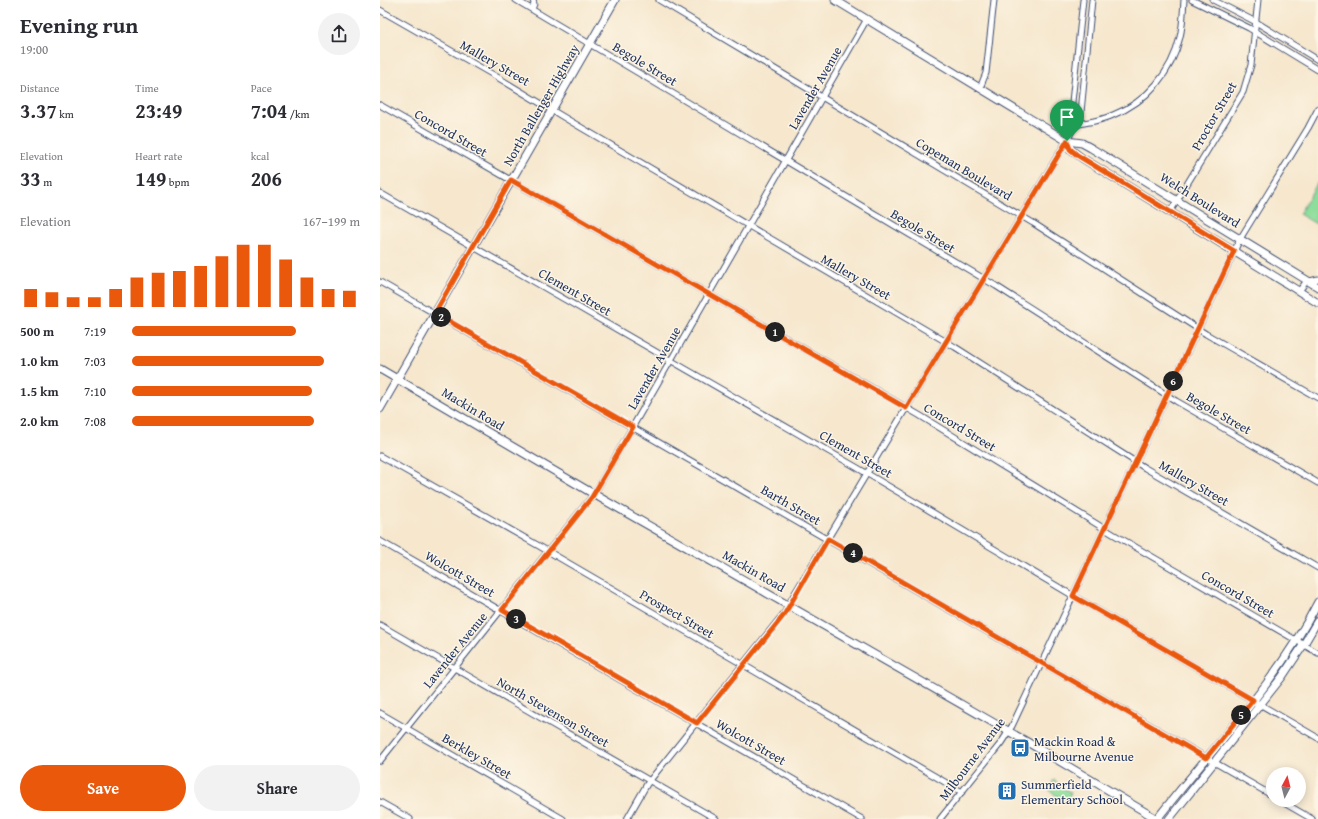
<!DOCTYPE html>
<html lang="en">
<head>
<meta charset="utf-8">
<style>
  :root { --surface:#fff; --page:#f2f2f3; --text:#2b2b33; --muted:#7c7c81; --accent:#ea580c }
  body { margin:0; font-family:"Gentium Book Plus",serif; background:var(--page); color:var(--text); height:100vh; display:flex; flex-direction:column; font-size:15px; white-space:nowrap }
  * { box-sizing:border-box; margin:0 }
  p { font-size:13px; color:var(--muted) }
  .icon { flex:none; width:22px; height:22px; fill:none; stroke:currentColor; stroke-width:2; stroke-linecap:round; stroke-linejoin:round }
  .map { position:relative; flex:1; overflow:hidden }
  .side { display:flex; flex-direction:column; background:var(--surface); width:380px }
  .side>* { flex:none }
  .needle { width:26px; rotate:7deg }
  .tools { position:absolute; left:886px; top:767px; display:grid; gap:8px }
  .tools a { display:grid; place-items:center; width:40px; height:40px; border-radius:50%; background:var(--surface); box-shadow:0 2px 10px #0003; font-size:20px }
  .pin { position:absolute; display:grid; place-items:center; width:34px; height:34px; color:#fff; margin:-41px -17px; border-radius:50% 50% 50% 0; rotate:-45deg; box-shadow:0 0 4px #0007 }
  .pin .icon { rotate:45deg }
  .km { position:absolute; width:20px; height:20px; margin:-10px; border-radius:50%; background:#222; color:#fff; font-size:11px; line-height:20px; text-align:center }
  .round { display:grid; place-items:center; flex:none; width:42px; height:42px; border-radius:21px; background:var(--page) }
  .overview { display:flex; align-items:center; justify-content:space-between; height:68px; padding:0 20px }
  h1 { font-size:22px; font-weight:700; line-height:30px }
  .figures { display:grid; grid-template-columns:repeat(3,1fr); gap:6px; height:68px; padding:4px 20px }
  .figures div { display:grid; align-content:center }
  .figures b { font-size:20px; font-weight:700 }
  .figures small { font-size:11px; font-weight:400 }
  .figures p { font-size:11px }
  .chart { height:112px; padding:8px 20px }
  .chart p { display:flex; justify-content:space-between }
  .chart svg { width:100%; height:72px; margin-top:4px; stroke:var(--accent); stroke-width:6 }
  .cta { display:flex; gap:8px; margin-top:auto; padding:8px 20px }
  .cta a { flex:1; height:46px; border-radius:24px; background:var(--accent); color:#fff; font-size:16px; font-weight:700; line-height:46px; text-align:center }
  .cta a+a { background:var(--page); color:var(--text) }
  ul { padding:0 20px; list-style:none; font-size:13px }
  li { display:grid; grid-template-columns:64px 48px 1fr; align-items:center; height:30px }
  li i { height:10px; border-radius:5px; background:var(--accent) }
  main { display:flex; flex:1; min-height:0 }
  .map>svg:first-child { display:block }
</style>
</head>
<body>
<main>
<section class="side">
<div class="overview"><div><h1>Evening run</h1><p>19:00</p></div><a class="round"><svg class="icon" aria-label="share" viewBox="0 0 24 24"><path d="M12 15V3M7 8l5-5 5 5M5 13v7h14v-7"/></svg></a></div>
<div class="figures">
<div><p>Distance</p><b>3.37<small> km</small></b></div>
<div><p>Time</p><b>23:49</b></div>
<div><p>Pace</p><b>7:04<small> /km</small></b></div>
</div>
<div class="figures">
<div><p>Elevation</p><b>33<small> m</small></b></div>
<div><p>Heart rate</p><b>149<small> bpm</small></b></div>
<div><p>kcal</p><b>206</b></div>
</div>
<div class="chart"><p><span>Elevation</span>167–199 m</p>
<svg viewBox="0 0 160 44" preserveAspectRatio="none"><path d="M5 44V33M15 44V35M25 44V38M35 44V38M45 44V33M55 44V26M65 44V23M75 44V22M85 44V19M95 44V13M105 44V6M115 44V6M125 44V15M135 44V26M145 44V33M155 44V34"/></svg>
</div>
<ul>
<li><b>500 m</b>7:19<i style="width:72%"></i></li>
<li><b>1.0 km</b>7:03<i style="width:84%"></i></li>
<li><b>1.5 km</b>7:10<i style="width:79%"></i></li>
<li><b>2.0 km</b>7:08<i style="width:80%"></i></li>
</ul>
<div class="cta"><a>Save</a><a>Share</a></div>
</section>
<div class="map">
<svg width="938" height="819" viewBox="0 0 938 819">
  <rect width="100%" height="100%" fill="#fcf5e5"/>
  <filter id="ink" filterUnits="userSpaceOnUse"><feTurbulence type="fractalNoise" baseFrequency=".025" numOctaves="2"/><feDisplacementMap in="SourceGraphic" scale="8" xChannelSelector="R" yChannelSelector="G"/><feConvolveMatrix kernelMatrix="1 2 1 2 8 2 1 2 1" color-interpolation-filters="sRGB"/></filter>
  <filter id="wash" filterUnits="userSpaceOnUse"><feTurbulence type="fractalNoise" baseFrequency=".012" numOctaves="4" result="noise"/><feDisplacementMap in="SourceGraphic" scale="16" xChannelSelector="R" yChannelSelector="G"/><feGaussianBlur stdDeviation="0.9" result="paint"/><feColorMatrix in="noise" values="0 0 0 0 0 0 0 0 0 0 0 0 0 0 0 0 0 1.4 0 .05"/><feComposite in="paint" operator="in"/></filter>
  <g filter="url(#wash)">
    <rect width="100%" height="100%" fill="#f6e7cd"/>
    <g fill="#8edd9b" stroke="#54867c">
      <polygon points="938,182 938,225 919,214"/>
      <polygon points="674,780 691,793 685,802 668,789"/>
    </g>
  </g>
  <g filter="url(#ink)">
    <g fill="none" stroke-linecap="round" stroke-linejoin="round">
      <defs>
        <g id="street">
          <polyline points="136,0 616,286 796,401 938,483"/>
          <polyline points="279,0 653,223 826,334 938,398"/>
          <polyline points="812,0 869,28 938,70"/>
          <polyline points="833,0 876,22 938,60"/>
          <polyline points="152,9 154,4 153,0"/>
          <polyline points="0,10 117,77 185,118 575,347 765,468 938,568"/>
          <polyline points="600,88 606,73 614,0"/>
          <polyline points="0,105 539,415 733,534 938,653"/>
          <path d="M694,125c13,-3 27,-4 39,-10 34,-13 59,-43 67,-78 3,-12 3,-25 4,-37"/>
          <polyline points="694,125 691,117 691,111 703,0"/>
          <polyline points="0,193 476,467 702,601 938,738"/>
          <polyline points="790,212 863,92 871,65 878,0"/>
          <polyline points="0,282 893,796"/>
          <polyline points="919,291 926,282 938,279"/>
          <polyline points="0,456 159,546 582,792"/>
          <polyline points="0,541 482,819"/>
          <polyline points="0,625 336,819"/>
          <polyline points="0,713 183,819"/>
          <polyline points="0,761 214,494 487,19"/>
          <polyline points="899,800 932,819"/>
          <polyline points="0,802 30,819"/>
          <polyline points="247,819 267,784 405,612 415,593 689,137 701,112 712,0"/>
          <polyline points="560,819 621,743 632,726 860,239 928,128 938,109"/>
        </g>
        <g id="secondary">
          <polyline points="455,0 687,141 702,143 711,148 938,287"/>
          <polyline points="687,141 690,149 702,158 938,303"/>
          <polyline points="0,369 224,500 649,743 777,819"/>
          <polyline points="0,409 235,0"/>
          <path d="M777,819c55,-71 120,-136 161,-217"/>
          <polyline points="789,819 902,677 924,644 938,620"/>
        </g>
      </defs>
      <use href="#street" stroke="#3c4b6f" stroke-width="7"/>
      <use href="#secondary" stroke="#3c4b6f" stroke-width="9"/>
      <use href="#street" stroke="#fff" stroke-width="5"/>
      <use href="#secondary" stroke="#fff" stroke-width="7"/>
    </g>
  </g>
  <g fill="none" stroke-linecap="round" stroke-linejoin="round" filter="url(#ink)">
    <defs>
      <polygon id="route" points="687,141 690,149 697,155 854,251 693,596 873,700 826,758 448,539 404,615 317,723 122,610 212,497 253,427 55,313 131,180 526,408"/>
    </defs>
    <use href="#route" stroke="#fff" stroke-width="8"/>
    <use href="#route" stroke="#ea580c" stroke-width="5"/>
  </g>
  <defs>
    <symbol id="bus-square" viewBox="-11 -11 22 22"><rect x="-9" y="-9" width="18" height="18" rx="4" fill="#1f6fb2" stroke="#fcf5e5"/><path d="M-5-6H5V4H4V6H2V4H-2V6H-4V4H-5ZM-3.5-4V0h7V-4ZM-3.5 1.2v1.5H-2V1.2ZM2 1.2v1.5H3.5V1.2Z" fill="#fff"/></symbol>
    <symbol id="building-square" viewBox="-11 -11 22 22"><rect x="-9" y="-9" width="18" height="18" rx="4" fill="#1f6fb2" stroke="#fcf5e5"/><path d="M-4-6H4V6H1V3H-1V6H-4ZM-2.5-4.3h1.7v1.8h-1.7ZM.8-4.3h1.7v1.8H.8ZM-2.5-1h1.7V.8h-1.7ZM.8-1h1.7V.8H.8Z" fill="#fff"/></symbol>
  </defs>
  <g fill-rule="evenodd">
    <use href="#bus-square" x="629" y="737" width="22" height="22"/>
    <use href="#building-square" x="616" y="780" width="22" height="22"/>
  </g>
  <g text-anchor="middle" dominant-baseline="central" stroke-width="3" stroke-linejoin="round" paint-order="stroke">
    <g font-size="13" fill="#1b2f5e" stroke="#fcf5e5">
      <text transform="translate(115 63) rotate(30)">Mallery Street</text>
      <text transform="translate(265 64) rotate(31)">Begole Street</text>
      <text transform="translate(435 88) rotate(-60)">Lavender Avenue</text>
      <text transform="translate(161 105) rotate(-60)">North Ballenger Highway</text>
      <text transform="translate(834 116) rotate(-60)">Proctor Street</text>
      <text transform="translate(71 133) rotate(30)">Concord Street</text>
      <text transform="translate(584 169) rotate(31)">Copeman Boulevard</text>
      <text transform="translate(820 200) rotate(32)">Welch Boulevard</text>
      <text transform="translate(543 231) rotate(31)">Begole Street</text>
      <text transform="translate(476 277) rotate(30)">Mallery Street</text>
      <text transform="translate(195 292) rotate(30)">Clement Street</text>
      <text transform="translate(274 368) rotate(-60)">Lavender Avenue</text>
      <text transform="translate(93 409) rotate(31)">Mackin Road</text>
      <text transform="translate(839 413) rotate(30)">Begole Street</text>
      <text transform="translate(580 427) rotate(31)">Concord Street</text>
      <text transform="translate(476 454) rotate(30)">Clement Street</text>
      <text transform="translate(814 483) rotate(30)">Mallery Street</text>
      <text transform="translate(411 505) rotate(30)">Barth Street</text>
      <text transform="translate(374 571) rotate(30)">Mackin Road</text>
      <text transform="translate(80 574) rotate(30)">Wolcott Street</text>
      <text transform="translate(858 594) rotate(30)">Concord Street</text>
      <text transform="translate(297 614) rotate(30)">Prospect Street</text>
      <text transform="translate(75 650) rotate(-51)">Lavender Avenue</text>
      <text transform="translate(173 712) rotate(30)">North Stevenson Street</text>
      <text transform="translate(371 742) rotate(30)">Wolcott Street</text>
      <text transform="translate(97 756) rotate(30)">Berkley Street</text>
      <text transform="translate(592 759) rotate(-53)">Milbourne Avenue</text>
    </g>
    <g font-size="13" fill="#1b2f5e" stroke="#fcf5e5" text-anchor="start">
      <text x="654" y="741">Mackin Road &amp;<tspan x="654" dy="15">Milbourne Avenue</tspan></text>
      <text x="641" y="784">Summerfield<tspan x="641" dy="15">Elementary School</tspan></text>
    </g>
  </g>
</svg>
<div class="tools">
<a><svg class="needle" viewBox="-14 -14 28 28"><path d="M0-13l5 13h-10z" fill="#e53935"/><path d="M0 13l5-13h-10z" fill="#7c7c81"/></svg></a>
</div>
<div class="pin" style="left:687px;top:141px;background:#1e9e55"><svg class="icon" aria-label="arrive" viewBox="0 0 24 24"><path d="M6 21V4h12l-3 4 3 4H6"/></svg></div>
<b class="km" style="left:395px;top:332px">1</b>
<b class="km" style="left:61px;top:317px">2</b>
<b class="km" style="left:136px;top:619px">3</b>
<b class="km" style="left:473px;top:553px">4</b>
<b class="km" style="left:861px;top:715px">5</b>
<b class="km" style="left:793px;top:381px">6</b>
</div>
</main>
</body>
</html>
